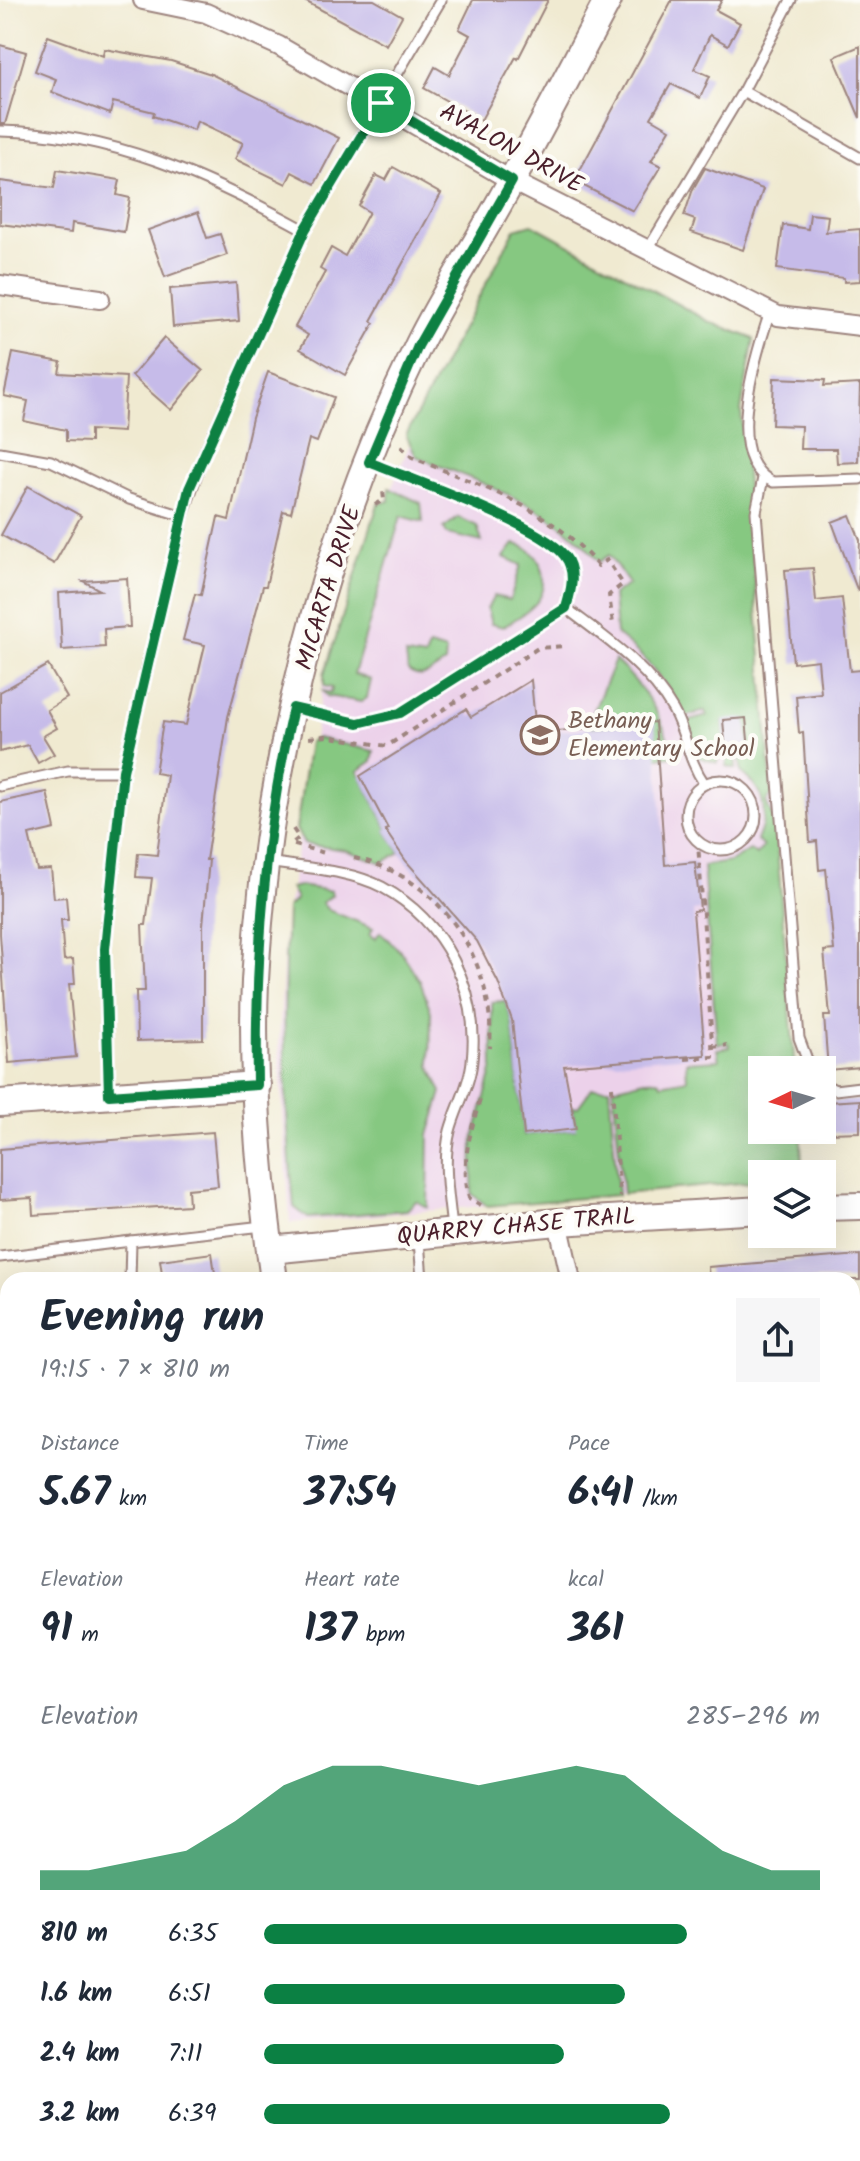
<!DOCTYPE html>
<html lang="en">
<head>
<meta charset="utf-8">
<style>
  :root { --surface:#fff; --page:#f6f6f7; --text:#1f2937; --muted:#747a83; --accent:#0b8043 }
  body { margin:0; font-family:Kalam,sans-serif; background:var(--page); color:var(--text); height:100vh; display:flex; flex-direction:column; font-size:30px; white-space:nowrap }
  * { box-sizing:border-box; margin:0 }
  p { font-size:26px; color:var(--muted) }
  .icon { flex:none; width:44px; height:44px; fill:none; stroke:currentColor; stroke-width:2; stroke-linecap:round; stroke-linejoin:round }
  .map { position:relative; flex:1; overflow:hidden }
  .panel { position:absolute; left:0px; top:1272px; width:860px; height:890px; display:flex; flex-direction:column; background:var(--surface); border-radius:24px 24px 0 0; box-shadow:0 8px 32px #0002 }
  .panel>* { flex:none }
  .needle { width:52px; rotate:265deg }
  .buttons { position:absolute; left:748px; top:1056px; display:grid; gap:16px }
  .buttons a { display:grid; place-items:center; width:88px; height:88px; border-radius:0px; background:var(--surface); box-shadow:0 8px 32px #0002; font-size:40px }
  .pin { position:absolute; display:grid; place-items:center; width:68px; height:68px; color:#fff; margin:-34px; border:4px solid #fff; border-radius:50%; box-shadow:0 2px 8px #0007 }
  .round { display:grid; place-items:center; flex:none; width:84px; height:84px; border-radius:0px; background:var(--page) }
  .summary { display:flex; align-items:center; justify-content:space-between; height:136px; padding:0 40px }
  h1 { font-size:44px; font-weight:700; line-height:60px }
  .stats { display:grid; grid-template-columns:repeat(3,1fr); gap:12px; height:136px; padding:8px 40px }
  .stats div { display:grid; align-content:center }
  .stats b { font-size:40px; font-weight:700 }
  .stats small { font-size:22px; font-weight:400 }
  .stats p { font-size:22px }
  .chart { height:224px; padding:16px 40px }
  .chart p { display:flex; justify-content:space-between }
  .chart svg { width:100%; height:144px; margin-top:8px; fill:var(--accent); opacity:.7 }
  ul { padding:0 40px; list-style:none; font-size:26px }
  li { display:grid; grid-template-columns:128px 96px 1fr; align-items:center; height:60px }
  li i { height:20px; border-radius:10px; background:var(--accent) }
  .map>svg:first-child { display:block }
</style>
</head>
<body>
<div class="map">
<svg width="860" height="2161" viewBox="0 0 860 2161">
  <rect width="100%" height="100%" fill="#fdfcf7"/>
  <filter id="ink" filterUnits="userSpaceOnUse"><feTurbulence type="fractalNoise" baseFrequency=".0125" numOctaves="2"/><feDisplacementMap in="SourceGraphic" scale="16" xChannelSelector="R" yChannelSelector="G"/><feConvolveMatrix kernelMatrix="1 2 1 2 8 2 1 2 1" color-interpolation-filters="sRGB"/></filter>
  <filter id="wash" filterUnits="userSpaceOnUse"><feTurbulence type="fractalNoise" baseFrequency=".006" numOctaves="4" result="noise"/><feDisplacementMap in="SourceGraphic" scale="32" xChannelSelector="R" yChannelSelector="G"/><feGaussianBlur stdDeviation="1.8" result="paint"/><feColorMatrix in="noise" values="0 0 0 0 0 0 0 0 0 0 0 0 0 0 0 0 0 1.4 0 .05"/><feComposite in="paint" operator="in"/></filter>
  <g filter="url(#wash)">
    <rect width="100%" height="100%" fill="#f0ead1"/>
    <polygon fill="#ecd1ea" points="523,230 681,314 754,347 741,410 795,1070 762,1070 762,1130 800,1130 803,1174 762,1174 762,1181 290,1223 279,1047 285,928 324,675 363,559 410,443"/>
    <g fill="#86c881" stroke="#687456" stroke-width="2">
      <path d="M532,224l178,98 44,17 -13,71 31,384 -6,8 9,21 20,247h-33v60h38l3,44h-41v7l-139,13 -10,-107c15,0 31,-11 47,-6l1,3 26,-5 -1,-17 33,-2 -2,-11 13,-2 -1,-4 -12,1 -14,-178 27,-4 20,-12 6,5 7,-8 -6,-7c12,-26 8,-50 -16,-68l-1,-19 9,-2 -3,-32 -23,2 3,32h9l1,16 -10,-3 2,-8 -9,-2 -2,7 -19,-6 -12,-35 21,-6 -2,-5 -21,6c-17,-35 -37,-59 -68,-83l-3,-39 16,-11 -20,-29 -10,7c-45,-58 -118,-78 -183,-106l-10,-21 109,-206z"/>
      <polygon points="389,488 421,503 423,522 401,516 354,674 371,680 367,698 361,702 327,696 323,691 331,693 332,688 324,686 324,675 378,504 389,501"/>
      <polygon points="458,517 477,526 482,542 447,534 444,528"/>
      <path d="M514,544c25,3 38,34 25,55 -8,12 -24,20 -36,28l-12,-3 -4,-15 7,-13 16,4 11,-35 -17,-8z"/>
      <path d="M429,646l17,5 -1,12c-13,8 -23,19 -37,8l-2,-16 19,3z"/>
      <path d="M615,660c30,28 48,56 58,96l-17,2 -2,-36 -67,5z"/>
      <polygon points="317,738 374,751 372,761 358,771 388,829 386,831 400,852 382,863 345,850 304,844 296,829 309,742"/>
      <path d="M299,886l32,5 1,4 -10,8 6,7 45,18 -4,6 6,5 5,-7 22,21 18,28 11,31 -1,54 12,26 -13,43 -1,73 -12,-7 -9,9 -99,8 -14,-11c-10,-100 -12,-198 -7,-299l9,-9 -6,-11z"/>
      <polygon points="505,1001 512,1020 524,1135 575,1129 573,1107 578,1107 592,1088 609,1088 618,1195 487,1206 472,1194 473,1142 493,1067 492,1002"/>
    </g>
    <g id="blocks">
      <g fill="#c6bbe9">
        <polygon points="303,0 374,0 402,16 386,45"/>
        <polygon points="473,0 548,0 518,59 516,57 481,120 424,88 435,67 449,75 470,35 459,29"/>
        <polygon points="672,0 722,0 716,10 740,23 728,45 710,35 694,69 710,76 700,98 671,84 651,118 670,129 651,161 661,166 633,211 574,181"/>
        <polygon points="48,36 103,56 104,49 171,61 211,74 339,138 315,184 292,172 286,184 235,159 243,143 197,121 194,130 153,116 154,112 113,102 110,114 52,92 56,79 35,71"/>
        <polygon points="0,45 26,52 5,124 0,124"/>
        <polygon points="860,46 860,118 834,57"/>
        <polygon points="393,167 441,194 371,321 374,323 345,375 300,349 308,335 295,327 325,272 320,269 331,248 345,256 369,212 359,206 376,175 386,180"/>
        <polygon points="705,168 763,189 743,250 691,232 695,220 684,216 693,189"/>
        <polygon points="57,170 120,180 117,195 130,198 124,232 72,223 71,233 0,224 0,181 54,188"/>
        <polygon points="198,212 207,238 220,234 227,255 165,277 148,230"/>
        <polygon points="810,214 828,216 826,232 860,229 860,281 844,282 844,278 777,269 783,225 808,229"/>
        <polygon points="236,283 239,321 173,327 170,289"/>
        <polygon points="164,338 203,371 171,410 132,376"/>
        <polygon points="13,353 61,362 59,373 126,377 123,432 90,430 90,442 66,441 66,430 24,421 28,401 4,396"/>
        <polygon points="268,372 334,397 317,442 309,439 291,513 283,511 266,586 263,586 228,717 206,860 209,860 203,925 203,1039 137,1041 136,991 145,991 142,925 146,925 152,878 136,877 138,853 157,855 167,775 155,773 163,722 186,725 205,645 183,640 195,594 201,595 218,517 229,520 252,418"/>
        <polygon points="774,378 825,380 824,386 860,384 858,462 837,463 836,449 800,449 801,426 772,425"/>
        <polygon points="28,486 81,516 54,564 1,535"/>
        <polygon points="850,515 860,540 858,592 832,522"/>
        <polygon points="813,568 816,601 842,598 850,671 860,670 860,1067 828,1070 824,1016 830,1016 824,951 834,950 826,869 819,870 817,841 810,842 803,732 799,733 796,696 821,693 818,660 793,663 785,570"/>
        <polygon points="127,578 130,627 104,629 105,647 62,650 59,593 100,590 83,581"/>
        <polygon points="48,665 67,698 47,710 57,728 43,736 54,754 38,763 28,745 0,752 0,692"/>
        <polygon points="531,680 536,733 655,722 665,865 695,862 700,910 693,911 705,1055 564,1066 576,1129 524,1135 512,1020 498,982 477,941 406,861 385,830 388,829 360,776 466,709 471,717"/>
        <polygon points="746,718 749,751 726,754 723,720"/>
        <polygon points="47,792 55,829 29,835 37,870 51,869 54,898 66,897 68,920 61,920 64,960 73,959 75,984 69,984 76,1057 9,1063 0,934 0,802"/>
        <polygon points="860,1100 860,1132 830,1133 828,1102"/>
        <polygon points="213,1132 218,1186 188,1189 189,1205 33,1215 32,1198 0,1200 0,1149"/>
        <polygon points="212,1253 216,1280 163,1280 160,1260"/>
        <polygon points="860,1255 860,1280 709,1280 708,1267"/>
      </g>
    </g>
  </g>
  <g filter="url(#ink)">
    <use href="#blocks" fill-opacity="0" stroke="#9d847e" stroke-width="2"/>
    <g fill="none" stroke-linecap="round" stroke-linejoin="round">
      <defs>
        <g id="lane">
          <polyline points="743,91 791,0"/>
          <path d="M0,131c113,2 208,46 305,99"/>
          <polyline points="648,249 743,91 860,158"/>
          <path d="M770,312c-13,39 -49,147 3,170l87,-3"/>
          <polyline points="0,452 51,461 129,499 183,516 123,771"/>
          <polyline points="763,478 756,512 799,1038 811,1070"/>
          <polyline points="183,516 203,456 305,230 441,0"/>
          <path d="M566,608c39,30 82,58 107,102 13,23 15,50 31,73"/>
          <path d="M297,709l61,14 42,-10 166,-105c5,-17 11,-37 -2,-53 -25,-31 -152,-75 -195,-93"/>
          <circle cx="721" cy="815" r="35"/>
          <polyline points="0,786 68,771 123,771 105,949 109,1092"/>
          <path d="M268,862c36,6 82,8 114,25 63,34 98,104 90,174 -2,24 -16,47 -22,70 -8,33 -1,65 2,98"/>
          <polyline points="822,1083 835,1090 860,1087"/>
          <polyline points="419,1240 422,1280"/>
          <polyline points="0,1257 131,1241"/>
          <polyline points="130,1280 131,1241 263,1226"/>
          <polyline points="852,1348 860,1348"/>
          <polyline points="852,1509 860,1524"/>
          <polyline points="0,1745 8,1759"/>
          <polyline points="852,2042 860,2041"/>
          <polyline points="0,2139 8,2138"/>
          <polyline points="450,2154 451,2161"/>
          <polyline points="738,2154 739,2161"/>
        </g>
        <g id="street">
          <polyline points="143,0 206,13 279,46 512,181 778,316 860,326"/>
          <polyline points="0,285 100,299"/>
          <polyline points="558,1222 571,1280"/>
          <polyline points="0,1387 8,1409"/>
          <polyline points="852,1927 860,1962"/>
          <polyline points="0,1991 8,1991"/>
        </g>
        <g id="secondary">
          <polyline points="0,1103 257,1085"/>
          <polyline points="822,1207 860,1206"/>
          <polyline points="270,1250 558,1222 762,1210"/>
          <path d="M274,1280c-14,-97 -23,-200 -19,-299 11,-217 67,-439 163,-635 25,-51 57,-99 84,-148 37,-65 71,-132 106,-198"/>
          <polyline points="596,2154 596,2161"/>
        </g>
      </defs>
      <use href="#lane" stroke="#9d847e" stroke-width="13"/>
      <use href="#street" stroke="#9d847e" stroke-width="22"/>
      <use href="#secondary" stroke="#9d847e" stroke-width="30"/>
      <g stroke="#9d847e" stroke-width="4" stroke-dasharray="6 6" stroke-linecap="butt">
        <path d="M401,446l11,11c69,30 137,49 186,109l9,-6 16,24 -14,11 4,29"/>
        <polyline points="375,505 384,500 383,491"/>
        <polyline points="309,738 325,736 387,746 538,648 565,646"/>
        <polyline points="293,829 299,838 291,844 325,853"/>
        <path d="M354,858c87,18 142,104 136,190"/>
        <polyline points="712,1047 727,1045"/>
        <polyline points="685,1059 713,1057 698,843"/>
        <polyline points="612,1087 620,1197"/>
        <path d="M481,1205l-12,-7c-9,-37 2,-67 12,-102"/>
      </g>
      <use href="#lane" stroke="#fff" stroke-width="9"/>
      <use href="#street" stroke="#fff" stroke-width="18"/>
      <use href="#secondary" stroke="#fff" stroke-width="26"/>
    </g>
  </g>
  <g fill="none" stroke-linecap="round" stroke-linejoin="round" filter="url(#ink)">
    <defs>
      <path id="route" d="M381,103l131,78 -94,165 -49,116c43,18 170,62 195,93 13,16 7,36 2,53l-166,105 -42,10 -65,-15c-29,124 -38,249 -36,377l-148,10 -4,-146 18,-178 66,-282 116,-259z"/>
    </defs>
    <use href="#route" stroke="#fff" stroke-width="16"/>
    <use href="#route" stroke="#0b8043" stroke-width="10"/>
  </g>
  <defs>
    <symbol id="school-ring" viewBox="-11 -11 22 22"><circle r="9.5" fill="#fdfcf7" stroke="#8d6e63" stroke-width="1.5"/><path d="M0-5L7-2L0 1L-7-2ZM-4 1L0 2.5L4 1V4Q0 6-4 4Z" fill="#8d6e63"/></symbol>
  </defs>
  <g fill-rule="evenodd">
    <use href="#school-ring" x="518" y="713" width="44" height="44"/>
  </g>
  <g text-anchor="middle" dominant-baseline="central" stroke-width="8" stroke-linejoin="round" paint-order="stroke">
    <g font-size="24" fill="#4a1f2b" stroke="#fdfcf7">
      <text transform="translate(511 149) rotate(29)">AVALON DRIVE</text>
      <text transform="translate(329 588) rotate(-73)">MICARTA DRIVE</text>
      <text transform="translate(516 1227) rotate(-5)">QUARRY CHASE TRAIL</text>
    </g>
    <g font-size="24" fill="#785e54" stroke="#fdfcf7" text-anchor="start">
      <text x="568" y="721">Bethany<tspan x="568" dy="28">Elementary School</tspan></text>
    </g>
  </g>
</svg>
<div class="buttons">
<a><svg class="needle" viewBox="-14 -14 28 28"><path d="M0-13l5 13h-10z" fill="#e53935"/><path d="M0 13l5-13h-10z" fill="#747a83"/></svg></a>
<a><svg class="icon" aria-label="layers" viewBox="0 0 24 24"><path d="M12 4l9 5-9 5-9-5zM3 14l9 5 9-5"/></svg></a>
</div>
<div class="pin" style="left:381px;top:103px;background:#1e9e55"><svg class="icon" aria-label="arrive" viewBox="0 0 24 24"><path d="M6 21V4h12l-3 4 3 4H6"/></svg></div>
<section class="panel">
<div class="summary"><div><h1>Evening run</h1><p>19:15 · 7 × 810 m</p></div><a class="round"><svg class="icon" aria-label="share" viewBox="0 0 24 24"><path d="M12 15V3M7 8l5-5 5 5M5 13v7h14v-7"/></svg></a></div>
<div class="stats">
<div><p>Distance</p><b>5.67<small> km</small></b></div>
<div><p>Time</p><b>37:54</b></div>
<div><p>Pace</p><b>6:41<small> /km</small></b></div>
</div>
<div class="stats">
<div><p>Elevation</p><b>91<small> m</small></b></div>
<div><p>Heart rate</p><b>137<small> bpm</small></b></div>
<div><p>kcal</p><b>361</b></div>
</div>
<div class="chart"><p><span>Elevation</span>285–296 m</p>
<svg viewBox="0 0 160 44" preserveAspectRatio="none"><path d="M0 44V38L10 38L20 35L30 32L40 23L50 12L60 6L70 6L80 9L90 12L100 9L110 6L120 9L130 21L140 32L150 38L160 38V44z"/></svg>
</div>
<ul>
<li><b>810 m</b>6:35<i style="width:76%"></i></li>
<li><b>1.6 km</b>6:51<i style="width:65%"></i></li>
<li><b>2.4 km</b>7:11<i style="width:54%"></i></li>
<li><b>3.2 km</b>6:39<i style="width:73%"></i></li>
</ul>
</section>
</div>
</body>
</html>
